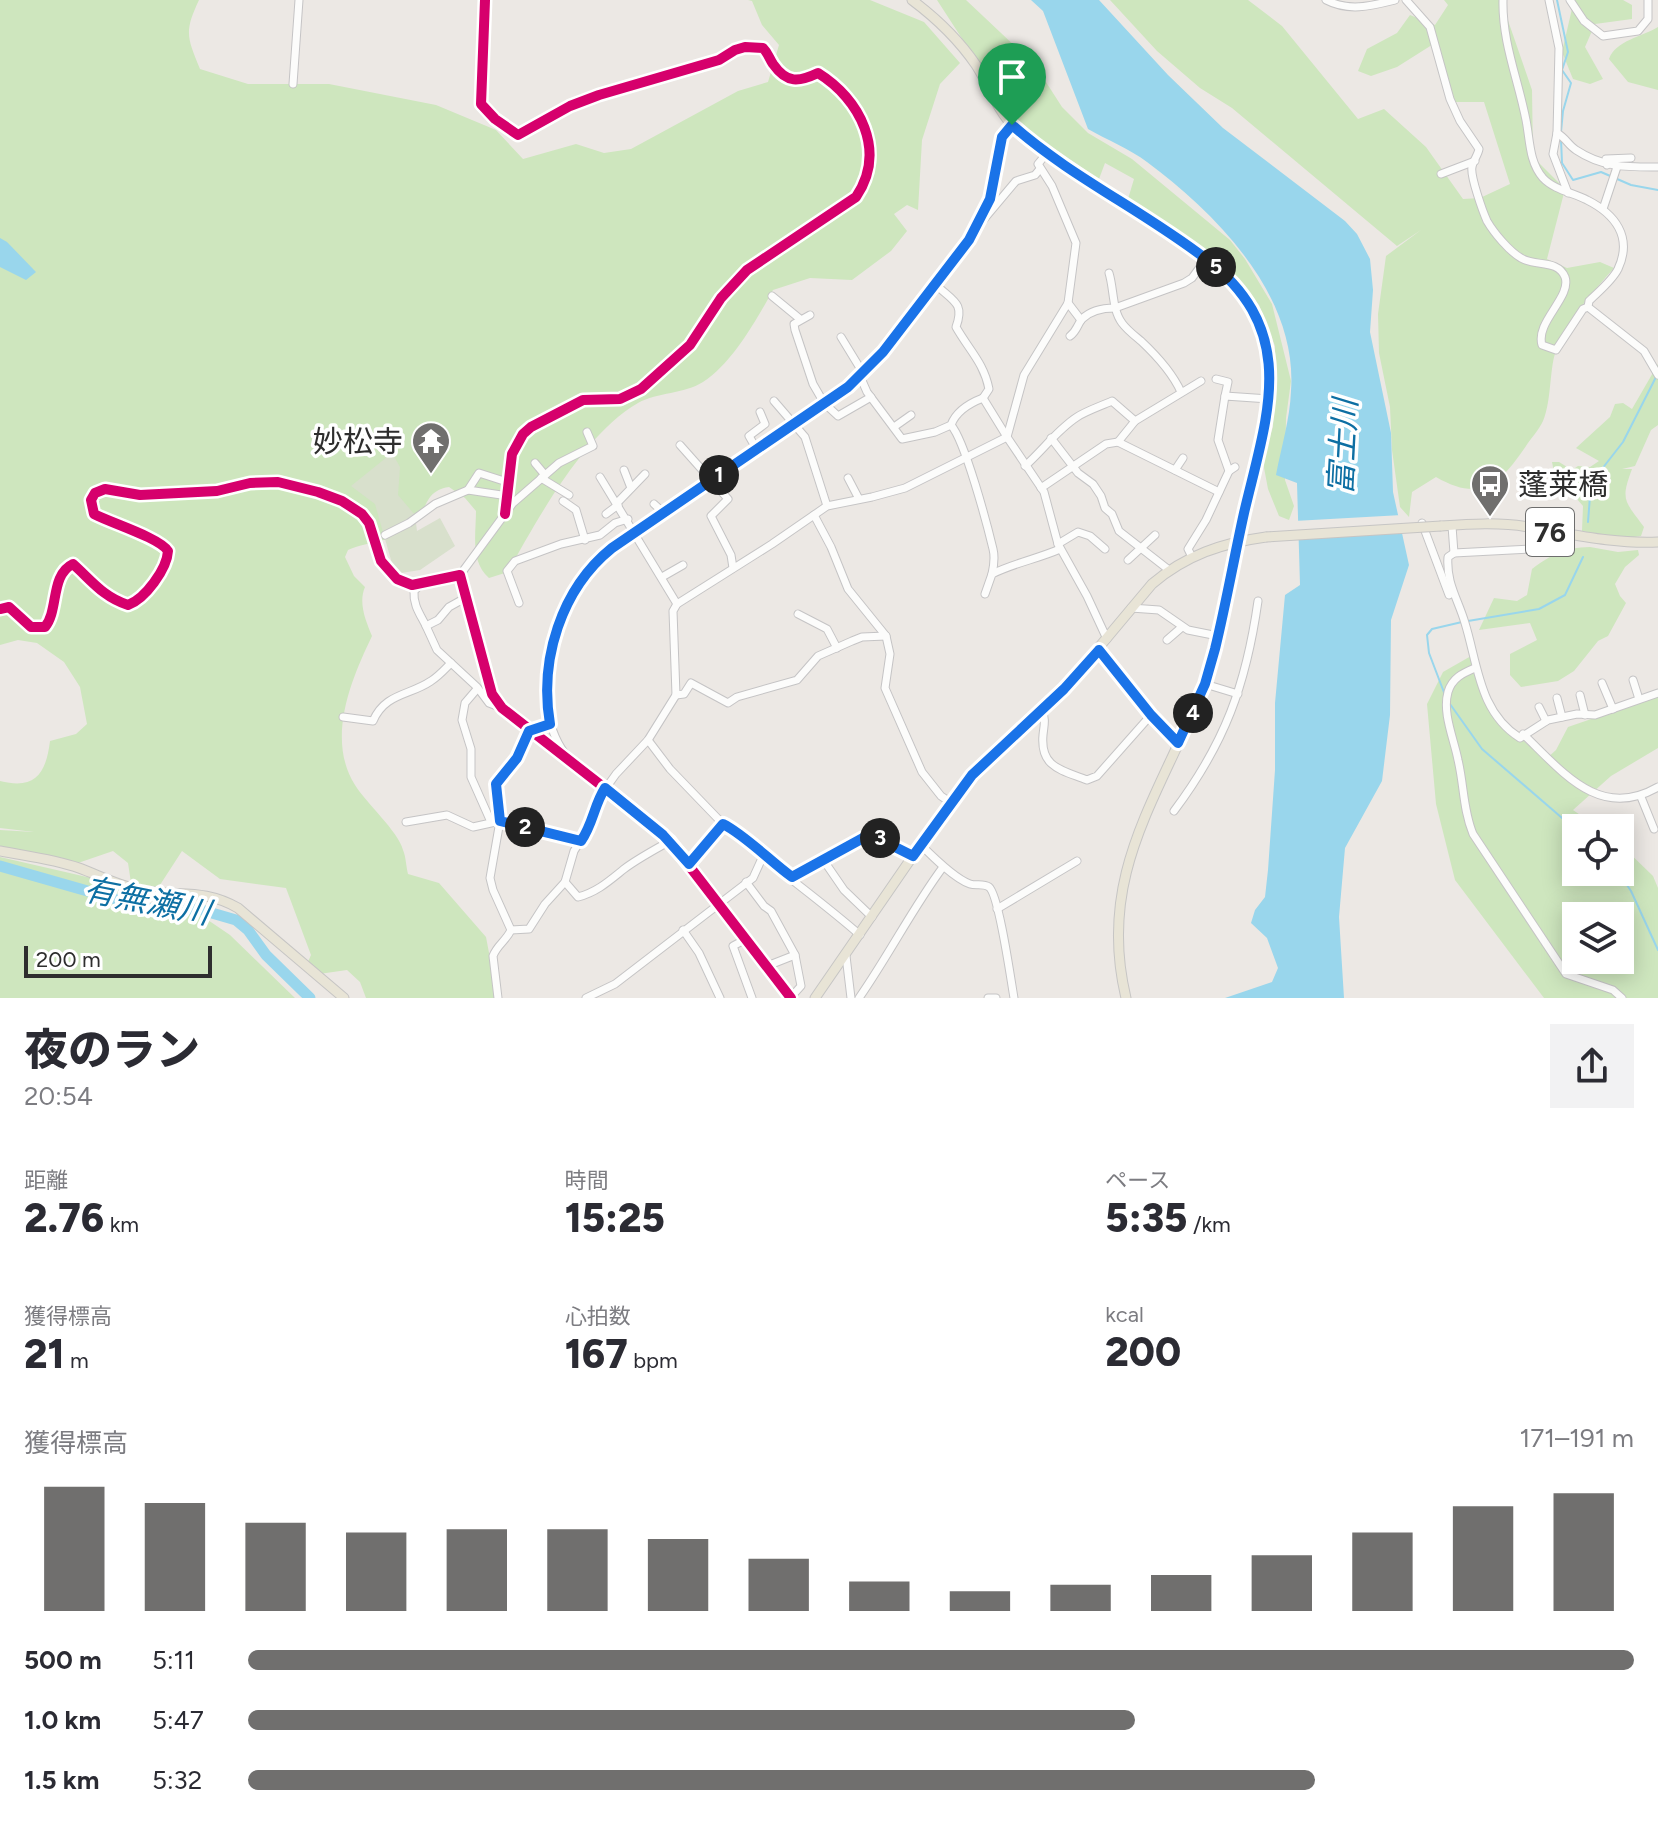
<!DOCTYPE html>
<html lang="ja">
<head>
<meta charset="utf-8">
<style>
  :root { --surface:#fff; --page:#f2f2f3; --text:#2b2b33; --muted:#7c7c81; --accent:#706f6e }
  body { margin:0; font-family:Figtree,"Noto Sans JP",sans-serif; background:var(--page); color:var(--text); height:100vh; display:flex; flex-direction:column; font-size:30px; white-space:nowrap }
  * { box-sizing:border-box; margin:0 }
  p { font-size:26px; color:var(--muted) }
  .icon { flex:none; width:44px; height:44px; fill:none; stroke:currentColor; stroke-width:2; stroke-linecap:round; stroke-linejoin:round }
  .map { position:relative; height:998px; overflow:hidden }
  .details { display:flex; flex-direction:column; background:var(--surface); flex:1 }
  .details>* { flex:none }
  .controls { position:absolute; left:1562px; top:814px; display:grid; gap:16px }
  .controls a { display:grid; place-items:center; width:72px; height:72px; border-radius:0px; background:var(--surface); box-shadow:0 4px 20px #0003; font-size:40px }
  .scale { position:absolute; left:24px; bottom:20px; width:188px; box-sizing:border-box; padding-left:8px; border:4px solid #2e2e2e; border-top:0; font-size:22px; line-height:28px; white-space:nowrap; color:#2e2e2e; -webkit-text-stroke:6px #fff; paint-order:stroke }
  .pin { position:absolute; display:grid; place-items:center; width:68px; height:68px; color:#fff; margin:-82px -34px; border-radius:50% 50% 50% 0; rotate:-45deg; box-shadow:0 0 8px #0007 }
  .pin .icon { rotate:45deg }
  .km { position:absolute; width:40px; height:40px; margin:-20px; border-radius:50%; background:#222; color:#fff; font-size:22px; line-height:40px; text-align:center }
  .round { display:grid; place-items:center; flex:none; width:84px; height:84px; border-radius:0px; background:var(--page) }
  .overview { display:flex; align-items:center; justify-content:space-between; height:136px; padding:0 24px }
  h1 { font-size:44px; font-weight:800; line-height:60px }
  .metrics { display:grid; grid-template-columns:repeat(3,1fr); gap:12px; height:136px; padding:8px 24px }
  .metrics div { display:grid; align-content:center }
  .metrics b { font-size:40px; font-weight:800 }
  .metrics small { font-size:22px; font-weight:400 }
  .metrics p { font-size:22px }
  .chart { height:224px; padding:16px 24px }
  .chart p { display:flex; justify-content:space-between }
  .chart svg { width:100%; height:144px; margin-top:8px; stroke:var(--accent); stroke-width:6 }
  ul { padding:0 24px; list-style:none; font-size:26px }
  li { display:grid; grid-template-columns:128px 96px 1fr; align-items:center; height:60px }
  li i { height:20px; border-radius:10px; background:var(--accent) }
  .map>svg:first-child { display:block }
</style>
</head>
<body>
<div class="map">
<svg width="1658" height="998" viewBox="0 0 1658 998">
  <rect width="100%" height="100%" fill="#ece8e4"/>
  <g fill="#cee6be" fill-rule="evenodd">
    <path d="M0,0h199c-15,32 -12,37 1,69l48,15h81l107,21 60,25 27,29 53,-15 28,9 27,-4 107,-58 30,-9 11,-37 -17,-20 -10,-24 -4,-1h122l54,22 36,41 -20,21 -18,56 -4,70 -11,-5 -13,9 13,17 -16,20 -39,29 -42,-2 -37,12c-16,29 -41,74 -70,92 -19,12 -45,10 -65,21 -53,30 -101,116 -130,169l-19,6c-19,-16 -13,-45 -13,-67l-11,-13 -16,-11c-26,4 -20,23 -37,38 -19,18 -41,15 -64,25l-3,7 9,19 11,11c-7,16 1,34 7,49 -21,44 -46,103 -17,149 11,18 43,46 48,65 3,7 3,16 5,24l31,9 47,54 11,58 -3,3h-128l-6,-16 -13,-12 -28,4 -12,-10 4,-9 -25,-67 -66,-9 -38,-28 -24,37 -27,-5 -3,-20 -15,-12 -35,12 -78,-16v-17l34,2 -34,-4v-47c36,9 46,-8 50,-40l26,-7 11,-10 -7,-37 -16,-25 -27,-19 -19,-3 -18,5z"/>
    <polygon points="937,0 966,0 1035,65 1062,107 1088,133 1132,159 1230,240 1245,259 1272,304 1291,381 1286,418 1285,480 1294,506 1289,520 1279,516 1268,489 1262,457 1273,427 1275,346 1259,305 1235,278 1128,199 1134,179 1105,163 1099,179 1028,131 1007,108"/>
    <path d="M1110,0h138l34,26 76,93 26,-10 42,38 37,52 17,-1 30,-14 -26,-82h-32l-17,-59 -38,24 -26,9 -13,-5 9,-22 30,-16 13,-18 25,10 13,-20 -4,-5h59v6l29,84 1,67 32,32 -18,70 20,9 33,-6 14,6c-21,24 -45,50 -57,80 -8,18 -5,52 -14,73 -4,9 -12,17 -17,25 -26,38 -45,57 -90,31l-24,15 -3,25 -9,-10 -8,-57 -2,-43 -11,-54 -1,-39 8,-58 35,-26 -24,16 -165,-138 -32,-20 -43,-37z"/>
    <polygon points="1574,0 1623,0 1632,5 1632,19 1595,24 1585,47 1603,79 1590,84 1573,79 1562,52"/>
    <path d="M1658,27v63l-30,-8 -19,-23c7,-19 33,-22 49,-32z"/>
    <path d="M1658,364v61l-7,5 -16,36 -13,3h10c-12,32 -7,32 12,58l-3,9 -21,3 -38,-8 1,-25 -29,-34 -2,-10h7l13,8 6,-4 12,1 9,-6 -23,-13 34,-31 5,-13 8,-1 9,6z"/>
    <path d="M1590,547l28,5 20,-2 1,5 -14,12 -10,17 5,12 6,7 -18,33 -10,5 -24,30 -16,10 -37,6 -11,-12v-21l27,-14 -7,-17 -51,7 15,-32 23,3 10,-6 5,-26c20,-15 32,-21 58,-22z"/>
    <path d="M1471,656c13,56 33,69 75,103l10,-9 12,-23 90,-31v52l-47,28 -38,34 26,18h-23v44h44v-28l33,32 5,12v110h-114l-89,-118 -19,-76 -9,-100 16,-32zM1576,916h44v44h-44z"/>
    <polygon points="0,857 100,880 128,891 138,905 202,916 230,935 295,998 0,998"/>
  </g>
  <polygon fill="#d8e0cc" points="392,453 400,467 398,495 415,515 417,531 440,518 455,546 420,570 395,574 375,504 351,486"/>
  <g fill="#99d6ec">
    <path d="M1031,0h68l69,75 55,53 122,93 12,13 13,25 3,31 -3,42 21,101 2,59 16,73 -18,55 -1,95 -8,66 -37,67 -6,69 5,81h-119l47,-16 6,-14 -11,-30 -16,-15 4,-13 10,-13 3,-27 7,-100v-67l10,-108 15,-10 -3,-102 -21,-8c5,-27 14,-56 15,-84 7,-95 -74,-177 -144,-229 -17,-13 -40,-22 -59,-33l-45,-118z"/>
    <polygon points="0,238 7,242 36,272 26,280 0,267"/>
  </g>
  <polygon fill="#ece8e4" points="1402,515 1405,529 1294,536 1294,521"/>
  <g fill="none" stroke-linecap="round" stroke-linejoin="round">
    <g stroke="#99d6ec" stroke-width="2">
      <polyline points="1557,0 1568,52 1562,70 1571,83 1563,111 1561,132"/>
      <polyline points="1561,139 1562,163 1573,180 1601,172 1631,185 1658,190"/>
      <polyline points="1588,522 1591,483 1623,442 1656,377"/>
      <polyline points="1468,621 1539,609 1565,595 1583,557"/>
      <polyline points="1445,695 1429,653 1427,635 1432,629 1462,622"/>
      <polyline points="1450,704 1482,749 1576,830"/>
      <polyline points="1618,872 1631,891 1658,950"/>
    </g>
    <polyline stroke="#99d6ec" stroke-width="11" points="0,866 154,910 198,909 236,920 248,930 266,955 310,998"/>
    <defs>
      <g id="minor">
        <path d="M485,0l-4,104 14,15 23,16 52,-29 29,-11 120,-35 16,-10 10,-3 18,1c5,5 6,10 10,16 14,20 26,18 45,9 42,26 69,78 38,124l-109,73 -26,28 -31,47 -49,44 -21,10 -37,1 -52,27 -8,7 -11,20 -7,60"/>
        <path d="M1326,0c23,12 45,6 69,0"/>
        <path d="M1406,0l24,27 20,72 10,22 19,28c-1,6 -6,12 -7,18 -2,9 11,45 15,54 7,12 22,30 34,37 14,9 37,1 44,19 7,20 -30,45 -23,68l14,5 27,-41 5,-2"/>
        <path d="M1503,0c-1,42 15,79 23,120 4,20 3,42 17,58 11,12 31,15 44,22 28,14 46,37 31,69 -6,12 -20,23 -29,32l-1,6 56,44 14,24"/>
        <polyline points="1549,0 1559,48 1557,133 1553,154 1568,193"/>
        <polyline points="1570,0 1584,21 1603,36 1638,31 1648,19 1648,0"/>
        <polyline points="293,84 299,0"/>
        <path d="M1557,133c9,5 11,12 19,17 27,18 52,17 82,17"/>
        <polyline points="1047,153 1038,164 1052,186 1076,243 1068,303 1024,375 1007,437 1044,492 1058,544 1087,596 1107,639"/>
        <polyline points="1607,165 1606,159 1631,158"/>
        <polyline points="1441,174 1475,161"/>
        <polyline points="1603,209 1617,167"/>
        <polyline points="984,219 1016,181 1035,175 1040,169"/>
        <path d="M1109,273c5,16 3,37 13,50 5,7 13,13 19,18 16,15 31,31 40,51"/>
        <path d="M936,285c17,16 29,18 20,42 13,23 28,36 33,62l-6,9"/>
        <polyline points="772,296 800,319"/>
        <polyline points="1068,303 1081,320"/>
        <polyline points="810,315 794,324 795,330 813,384 824,403 838,416 871,397"/>
        <path d="M1070,336c7,-5 7,-11 12,-17 9,-9 22,-11 33,-11l69,-25 8,-5 14,-19"/>
        <polyline points="841,337 863,373"/>
        <polyline points="1216,379 1228,382 1225,396"/>
        <polyline points="774,401 805,437 827,506"/>
        <path d="M951,425c14,16 36,99 42,124 2,8 1,16 -1,25"/>
        <polyline points="894,427 911,415"/>
        <polyline points="1051,438 1078,473 1093,484 1101,496 1105,508 1112,514 1119,531 1169,570"/>
        <polyline points="1118,442 1135,421 1201,381"/>
        <polyline points="680,445 728,499 711,516 731,555 733,568"/>
        <polyline points="757,450 749,436 765,424 760,412"/>
        <polyline points="535,463 545,475"/>
        <path d="M1025,466c18,-16 32,-36 52,-49 9,-6 24,-11 35,-16l23,20"/>
        <polyline points="624,470 631,488"/>
        <polyline points="1175,470 1183,458"/>
        <polyline points="1229,471 1218,440 1225,396 1269,399"/>
        <polyline points="600,477 677,604"/>
        <polyline points="541,478 569,495"/>
        <polyline points="848,478 859,499"/>
        <polyline points="1041,488 1106,444 1118,442 1219,492"/>
        <polyline points="468,490 508,496"/>
        <polyline points="563,501 576,510 585,540"/>
        <polyline points="617,503 645,474"/>
        <polyline points="654,504 664,513"/>
        <polyline points="606,514 618,505"/>
        <polyline points="814,515 831,547 848,589 886,636 890,654 885,688 922,772 941,796 950,802"/>
        <polyline points="1422,523 1449,595"/>
        <polyline points="1452,526 1454,553"/>
        <path d="M1559,534l-4,11 -6,3 -95,5 -6,4c-2,26 10,42 17,66 13,42 14,89 55,115l28,-18 29,-6 18,1 63,-22"/>
        <polyline points="385,535 409,523 435,504 468,490 479,473 510,483"/>
        <polyline points="1058,544 1078,532 1090,536 1105,549"/>
        <polyline points="1192,557 1188,549 1206,520 1229,471 1235,467"/>
        <polyline points="1128,560 1155,535"/>
        <polyline points="460,575 513,503 559,463 593,446 587,432"/>
        <polyline points="662,577 683,565"/>
        <path d="M420,585l-6,6c-1,14 6,23 12,35"/>
        <path d="M985,594l7,-20c22,-11 45,-15 68,-25"/>
        <polyline points="467,597 449,607 438,620 426,626 437,650 477,687 489,703 502,708"/>
        <polyline points="519,603 507,571 515,561 561,544 600,535 615,523 628,519"/>
        <polyline points="1131,608 1159,610 1188,630 1218,636"/>
        <path d="M0,609l9,-2 22,20h14c14,-17 5,-52 28,-63 18,16 30,33 55,41 17,-6 39,-36 40,-54 -8,-13 -57,-28 -74,-37l-3,-14 4,-7 10,-4 35,6 77,-4 33,-8 28,-1 40,10 24,9 20,13 7,9 12,38 16,18 15,6 48,-10 32,119 10,14 127,99 41,34 121,157"/>
        <polyline points="798,614 827,629 837,648"/>
        <polyline points="1167,640 1182,627"/>
        <polyline points="1099,650 1151,715 1178,743"/>
        <path d="M1475,668c-12,5 -23,10 -27,24 -6,21 6,47 10,68 6,25 5,50 15,74l93,140 47,16 9,8"/>
        <polyline points="1633,680 1639,699"/>
        <polyline points="1602,683 1613,709"/>
        <polyline points="1205,684 1238,694"/>
        <polyline points="477,689 465,703 462,720 471,749 471,777 491,822"/>
        <polyline points="676,695 684,694 691,683 728,703 737,697 797,680 818,656 852,641 862,637 886,636"/>
        <polyline points="1580,695 1585,715"/>
        <polyline points="1557,698 1562,717"/>
        <polyline points="1539,707 1546,721"/>
        <path d="M1042,710c4,10 2,15 1,25 -3,33 19,35 44,45l10,-4 54,-61"/>
        <path d="M343,717l30,4c12,-28 36,-25 58,-40 8,-5 14,-12 20,-18"/>
        <path d="M1523,734c39,37 76,87 135,53"/>
        <path d="M648,740l22,29 53,55c16,8 26,21 39,32 33,27 65,50 98,79"/>
        <path d="M570,760c-51,-58 -12,-169 42,-212l236,-161 35,-35 86,-112 21,-41 12,-62 10,-12"/>
        <polyline points="1641,797 1654,829"/>
        <path d="M1174,811c51,-68 72,-126 84,-210"/>
        <polyline points="406,822 447,815 473,827 500,821 581,841"/>
        <path d="M921,845c12,12 34,34 49,39 6,2 13,-1 19,3 10,8 22,94 25,111"/>
        <polyline points="822,858 844,890 872,917"/>
        <polyline points="689,864 723,824"/>
        <polyline points="792,877 874,832 889,844 913,856"/>
        <path d="M565,882l13,15c19,-5 31,-16 46,-28 13,-10 30,-19 46,-28"/>
        <polyline points="746,882 764,906 771,911 795,955 801,986 791,997"/>
        <polyline points="997,909 1077,861"/>
        <path d="M511,930l18,-1 16,-25 20,-22 9,-31 19,-30 3,-19 20,-28 32,-34 28,-45 -3,-84 4,-7 95,-60 55,-38 45,-9 33,-9 102,-51 -24,-39c-13,5 -27,13 -32,27l-16,7 -33,7 -35,-47 -7,-16"/>
        <polyline points="683,930 699,953 720,998"/>
        <polyline points="746,939 733,946 752,998"/>
        <polyline points="846,956 851,998"/>
        <polyline points="767,966 795,955"/>
        <path d="M498,998l-5,-42c4,-11 13,-15 18,-26l-18,-40 -3,-12 10,-57 -4,-37 21,-26 12,-27 21,-7"/>
        <polyline points="586,998 615,984 753,878 763,856"/>
        <path d="M859,998c30,-43 53,-89 84,-131"/>
        <polyline points="988,998 996,998"/>
      </g>
      <g id="major">
        <path d="M912,0c24,18 47,40 64,65 13,20 21,45 38,62 69,69 224,116 252,213 5,18 5,36 4,55 -5,16 -6,36 -10,53 -16,68 -28,136 -46,203 -34,124 -122,206 -88,347"/>
        <path d="M1441,526c29,-2 59,-4 87,1 44,7 85,17 130,15"/>
        <path d="M0,851c26,5 53,8 79,17 19,7 38,17 58,21 39,9 64,-2 101,19l106,90"/>
        <path d="M815,998l135,-196 43,-48 71,-65 88,-105c34,-29 70,-41 114,-47"/>
      </g>
    </defs>
    <use href="#minor" stroke="#c5c4c5" stroke-width="9"/>
    <use href="#major" stroke="#c6c5c4" stroke-width="11"/>
    <use href="#minor" stroke="#fcfcfb" stroke-width="7"/>
    <use href="#major" stroke="#e8e4d6" stroke-width="9"/>
    <defs>
      <polyline id="major-bridge" points="1266,537 1441,526"/>
    </defs>
    <use href="#major-bridge" stroke="#c6c5c4" stroke-width="11" stroke-linecap="butt"/>
    <use href="#major-bridge" stroke="#e8e4d6" stroke-width="9"/>
    <defs>
      <g id="cycleway">
        <path d="M485,0l-4,104 14,15 23,16 52,-29 29,-11 120,-35 16,-10 10,-3 18,1c5,5 6,10 10,16 14,20 26,18 45,9 42,26 69,78 38,124l-109,73 -26,28 -31,47 -49,44 -21,10 -37,1 -52,27 -8,7 -11,20 -7,60"/>
        <path d="M0,609l9,-2 22,20h14c14,-17 5,-52 28,-63 18,16 30,33 55,41 17,-6 39,-36 40,-54 -8,-13 -57,-28 -74,-37l-3,-14 4,-7 10,-4 35,6 77,-4 33,-8 28,-1 40,10 24,9 20,13 7,9 12,38 16,18 15,6 48,-10 32,119 10,14 127,99 41,34 121,157"/>
      </g>
    </defs>
    <use href="#cycleway" stroke="#fff" stroke-width="15"/>
    <use href="#cycleway" stroke="#d6006c" stroke-width="10"/>
  </g>
  <g fill="none" stroke-linecap="round" stroke-linejoin="round">
    <defs>
      <path id="route" d="M1012,125c59,52 132,86 194,134 95,73 61,156 38,254 -10,45 -18,91 -29,136l-10,35 -27,59 -27,-28 -52,-65 -35,39 -92,86 -59,81 -24,-12 -15,-12 -82,45c-22,-16 -47,-42 -69,-53l-34,40 -26,-29 -58,-47c-11,17 -12,36 -24,53l-81,-20 -4,-37 21,-26 12,-27 21,-7c-11,-64 11,-135 62,-176l236,-161 35,-35 86,-112 21,-41 12,-62z"/>
    </defs>
    <use href="#route" stroke="#fff" stroke-width="16"/>
    <use href="#route" stroke="#1a73e8" stroke-width="10"/>
  </g>
  <defs>
    <symbol id="temple-pin" viewBox="-11 -11 22 30"><path d="M0 17L-7.5 6A9.5 9.5 0 1 1 7.5 6Z" fill="#706f6e" stroke="#fff"/><path d="M0-6L5-2H3V0L6.5 2.5H4V6H1.5V3h-3V6H-4V2.5H-6.5L-3 0V-2H-5Z" fill="#fff"/></symbol>
    <symbol id="bus-pin" viewBox="-11 -11 22 30"><path d="M0 17L-7.5 6A9.5 9.5 0 1 1 7.5 6Z" fill="#706f6e" stroke="#fff"/><path d="M-5-6H5V4H4V6H2V4H-2V6H-4V4H-5ZM-3.5-4V0h7V-4ZM-3.5 1.2v1.5H-2V1.2ZM2 1.2v1.5H3.5V1.2Z" fill="#fff"/></symbol>
  </defs>
  <g fill-rule="evenodd">
    <use href="#temple-pin" x="409" y="419" width="44" height="60"/>
    <use href="#bus-pin" x="1468" y="462" width="44" height="60"/>
  </g>
  <g text-anchor="middle" dominant-baseline="central" stroke-width="7" stroke-linejoin="round" paint-order="stroke">
    <rect fill="#fff" stroke="#6d6d6d" stroke-width="2" x="1526" y="508" width="48" height="48" rx="6"/>
    <g font-size="28" font-weight="bold" fill="#2e2e2e">
      <text x="1550" y="532">76</text>
    </g>
    <g font-size="30" fill="#2e2e2e" stroke="#fff" text-anchor="end">
      <text x="403" y="441">妙松寺</text>
      <text x="1518" y="484" text-anchor="start">蓬莱橋</text>
    </g>
    <g font-size="32" font-style="italic" fill="#0d6fa3" stroke="#fff">
      <text transform="translate(1343 447) rotate(-87)">富士川</text>
      <text transform="translate(147 901) rotate(11)">有無瀬川</text>
    </g>
  </g>
</svg>
<div class="controls">
<a><svg class="icon" aria-label="locate" viewBox="0 0 24 24"><circle cx="12" cy="12" r="6"/><path d="M12 2v4M12 18v4M2 12h4M18 12h4"/></svg></a>
<a><svg class="icon" aria-label="layers" viewBox="0 0 24 24"><path d="M12 4l9 5-9 5-9-5zM3 14l9 5 9-5"/></svg></a>
</div>
<div class="scale">200 m</div>
<div class="pin" style="left:1012px;top:125px;background:#1e9e55"><svg class="icon" aria-label="arrive" viewBox="0 0 24 24"><path d="M6 21V4h12l-3 4 3 4H6"/></svg></div>
<b class="km" style="left:719px;top:475px">1</b>
<b class="km" style="left:525px;top:827px">2</b>
<b class="km" style="left:880px;top:838px">3</b>
<b class="km" style="left:1193px;top:713px">4</b>
<b class="km" style="left:1216px;top:267px">5</b>
</div>
<section class="details">
<div class="overview"><div><h1>夜のラン</h1><p>20:54</p></div><a class="round"><svg class="icon" aria-label="share" viewBox="0 0 24 24"><path d="M12 15V3M7 8l5-5 5 5M5 13v7h14v-7"/></svg></a></div>
<div class="metrics">
<div><p>距離</p><b>2.76<small> km</small></b></div>
<div><p>時間</p><b>15:25</b></div>
<div><p>ペース</p><b>5:35<small> /km</small></b></div>
</div>
<div class="metrics">
<div><p>獲得標高</p><b>21<small> m</small></b></div>
<div><p>心拍数</p><b>167<small> bpm</small></b></div>
<div><p>kcal</p><b>200</b></div>
</div>
<div class="chart"><p><span>獲得標高</span>171–191 m</p>
<svg viewBox="0 0 160 44" preserveAspectRatio="none"><path d="M5 44V6M15 44V11M25 44V17M35 44V20M45 44V19M55 44V19M65 44V22M75 44V28M85 44V35M95 44V38M105 44V36M115 44V33M125 44V27M135 44V20M145 44V12M155 44V8"/></svg>
</div>
<ul>
<li><b>500 m</b>5:11<i style="width:100%"></i></li>
<li><b>1.0 km</b>5:47<i style="width:64%"></i></li>
<li><b>1.5 km</b>5:32<i style="width:77%"></i></li>
</ul>
</section>
</body>
</html>
